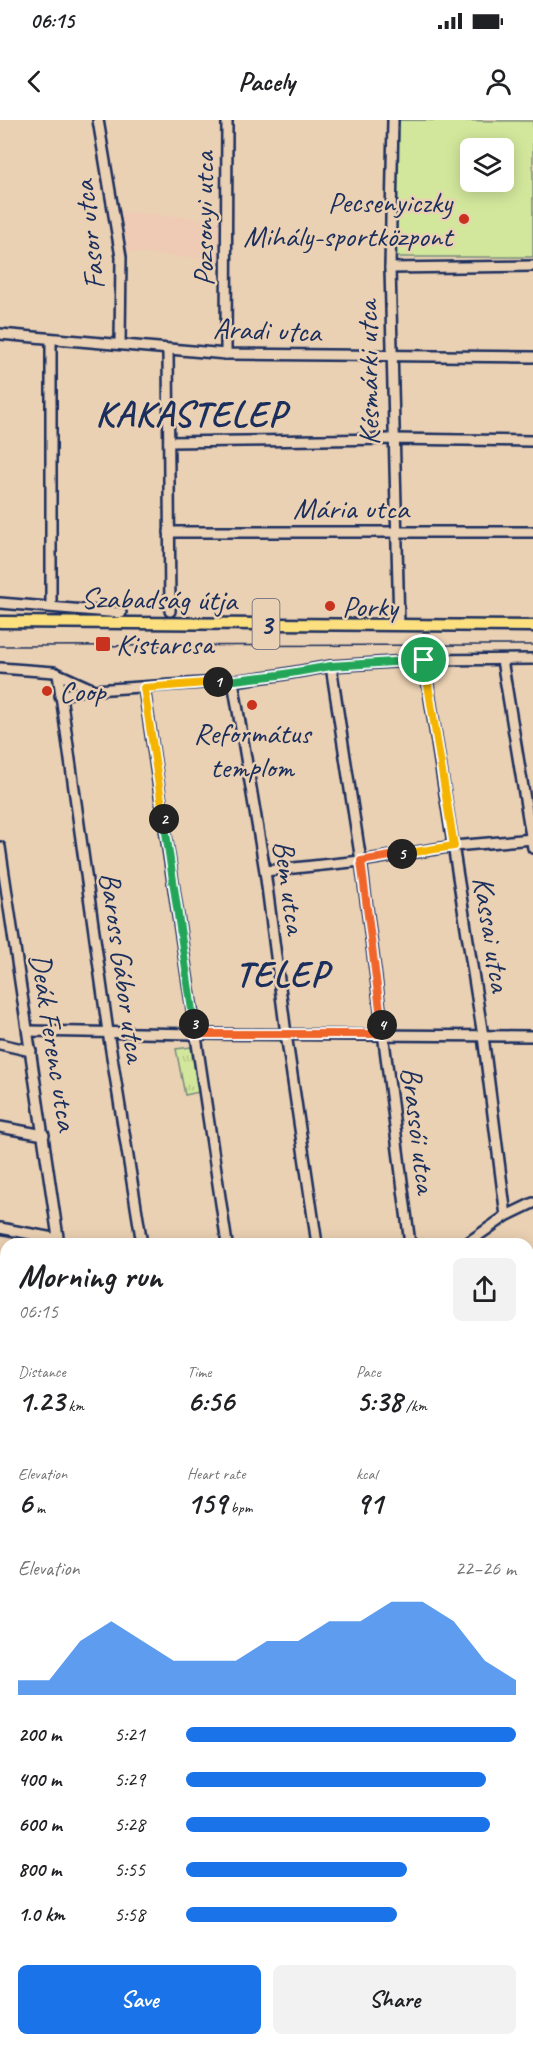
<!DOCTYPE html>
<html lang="en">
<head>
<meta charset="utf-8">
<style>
  :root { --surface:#fff; --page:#f2f2f2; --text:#202124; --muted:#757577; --accent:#1a73e8 }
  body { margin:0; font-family:Caveat,sans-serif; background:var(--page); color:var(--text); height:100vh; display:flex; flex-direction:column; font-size:22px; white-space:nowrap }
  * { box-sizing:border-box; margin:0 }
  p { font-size:20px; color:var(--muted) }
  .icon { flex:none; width:33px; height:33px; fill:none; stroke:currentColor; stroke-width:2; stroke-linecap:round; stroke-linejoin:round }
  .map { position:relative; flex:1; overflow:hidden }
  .panel { position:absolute; left:0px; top:1118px; width:534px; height:808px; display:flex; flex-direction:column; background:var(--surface); border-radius:18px 18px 0 0; box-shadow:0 3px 15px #0003 }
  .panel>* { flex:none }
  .controls { position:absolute; left:460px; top:18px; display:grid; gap:12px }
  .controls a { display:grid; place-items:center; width:54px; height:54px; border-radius:9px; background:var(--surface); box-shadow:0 3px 15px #0003; font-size:30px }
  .pin { position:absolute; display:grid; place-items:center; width:51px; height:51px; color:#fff; margin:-26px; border:3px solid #fff; border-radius:50%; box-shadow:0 2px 6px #0007 }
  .km { position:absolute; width:30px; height:30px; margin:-15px; border-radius:50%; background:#222; color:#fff; font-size:16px; line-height:30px; text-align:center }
  .round { display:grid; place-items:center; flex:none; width:63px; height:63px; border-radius:9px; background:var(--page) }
  .summary { display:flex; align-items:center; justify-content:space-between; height:102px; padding:0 18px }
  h1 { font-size:33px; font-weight:700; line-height:45px }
  .figures { display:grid; grid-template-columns:repeat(3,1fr); gap:9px; height:102px; padding:6px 18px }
  .figures div { display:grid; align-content:center }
  .figures b { font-size:30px; font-weight:700 }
  .figures small { font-size:16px; font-weight:400 }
  .figures p { font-size:16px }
  .chart { height:168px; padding:12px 18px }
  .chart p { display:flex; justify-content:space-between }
  .chart svg { width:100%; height:108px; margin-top:6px; fill:var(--accent); opacity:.7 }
  .primary-button { display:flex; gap:12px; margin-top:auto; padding:12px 18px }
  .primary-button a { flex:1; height:69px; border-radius:9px; background:var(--accent); color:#fff; font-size:24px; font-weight:700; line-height:69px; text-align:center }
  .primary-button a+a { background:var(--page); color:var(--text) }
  ul { padding:0 18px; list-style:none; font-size:20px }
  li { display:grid; grid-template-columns:96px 72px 1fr; align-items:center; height:45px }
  li i { height:15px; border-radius:8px; background:var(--accent) }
  .status { display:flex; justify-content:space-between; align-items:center; height:42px; padding:0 30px; background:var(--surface); direction:ltr }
  .status svg { height:16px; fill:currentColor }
  header { display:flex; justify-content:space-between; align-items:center; height:78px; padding:0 18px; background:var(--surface); font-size:27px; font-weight:700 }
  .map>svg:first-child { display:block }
</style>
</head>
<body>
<div class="status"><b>06:15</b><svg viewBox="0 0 49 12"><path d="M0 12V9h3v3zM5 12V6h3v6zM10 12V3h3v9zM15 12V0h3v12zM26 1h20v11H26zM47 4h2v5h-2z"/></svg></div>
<header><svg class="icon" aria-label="back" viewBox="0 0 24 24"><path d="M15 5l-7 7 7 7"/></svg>Pacely<svg class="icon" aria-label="person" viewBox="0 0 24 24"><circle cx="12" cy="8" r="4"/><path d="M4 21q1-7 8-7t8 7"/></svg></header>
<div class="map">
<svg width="533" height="1925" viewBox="0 0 533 1925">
  <defs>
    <pattern id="park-tufts" width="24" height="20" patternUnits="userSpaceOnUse" patternTransform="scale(1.5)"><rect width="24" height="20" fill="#d3e79c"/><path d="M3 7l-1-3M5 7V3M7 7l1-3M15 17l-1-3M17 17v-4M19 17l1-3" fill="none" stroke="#b5c689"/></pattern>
  </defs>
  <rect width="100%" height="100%" fill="#ebd1b3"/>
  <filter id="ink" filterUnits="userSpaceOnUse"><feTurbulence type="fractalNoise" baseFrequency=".0167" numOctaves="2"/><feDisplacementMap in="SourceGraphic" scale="12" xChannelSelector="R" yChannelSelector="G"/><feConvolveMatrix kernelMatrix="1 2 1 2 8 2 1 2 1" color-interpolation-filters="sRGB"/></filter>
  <g filter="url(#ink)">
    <polygon fill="#efcab5" points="120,92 219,100 220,140 128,132"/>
    <path fill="#d3e79c" stroke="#778b7d" stroke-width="1.5" fill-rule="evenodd" d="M397,0l136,1v136h-138zM471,28h33v34h-33z"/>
    <polygon fill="url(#park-tufts)" stroke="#778b7d" stroke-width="1.5" points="191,927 199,972 185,975 176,929"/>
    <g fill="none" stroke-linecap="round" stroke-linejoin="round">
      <defs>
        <g id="minor">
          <polyline points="98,0 121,137 120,224"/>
          <polyline points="393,0 390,148 399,505"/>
          <polyline points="390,148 533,146"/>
          <polyline points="0,214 226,234 533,237"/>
          <polyline points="51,219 51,486"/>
          <polyline points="168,231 170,491"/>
          <polyline points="226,234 227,0"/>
          <polyline points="169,322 393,319 533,321"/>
          <polyline points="169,412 533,412"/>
          <polyline points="0,483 121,493"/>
          <polyline points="424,540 483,916 506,1096"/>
          <polyline points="502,540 533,728"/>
          <polyline points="331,546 361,741 410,1124"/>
          <polyline points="0,548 54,552 94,570 233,561 279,555 331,546 424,540 533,539"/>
          <polyline points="58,554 108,912 142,1124"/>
          <polyline points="233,561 265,751 286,914 317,1124"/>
          <polyline points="144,568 227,1124"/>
          <polyline points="60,576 79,571 84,567"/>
          <polyline points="0,727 59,1124"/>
          <polyline points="265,751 361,741 454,726 533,719"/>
          <polyline points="28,911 195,914 533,916"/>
          <polyline points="0,924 31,931"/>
          <polyline points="0,1007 44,1015"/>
          <polyline points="0,1108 58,1119"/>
          <polyline points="466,1124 506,1096 533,1083"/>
          <polyline points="0,1201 6,1202"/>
          <polyline points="0,1259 6,1263"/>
          <polyline points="0,1385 6,1389"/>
          <polyline points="0,1490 6,1494"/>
          <polyline points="0,1615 6,1619"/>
          <polyline points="0,1717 6,1721"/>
          <polyline points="0,1751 6,1753"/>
          <polyline points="0,1819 6,1803"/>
        </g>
        <polyline id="major" points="0,502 533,506"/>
      </defs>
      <use href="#minor" stroke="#1b2f5e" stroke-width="14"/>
      <use href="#major" stroke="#1b2f5e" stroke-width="15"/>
      <use href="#minor" stroke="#ebd1b3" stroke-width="9"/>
      <use href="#major" stroke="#fce080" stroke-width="10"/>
      <polyline stroke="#1b2f5e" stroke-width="1.5" points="0,526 533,525"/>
    </g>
  </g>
  <g fill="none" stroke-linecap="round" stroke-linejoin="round" filter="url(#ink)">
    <defs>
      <polyline id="split-1" points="218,562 279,555 331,546 424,540"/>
      <polyline id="split-2" points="164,699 144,568 218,562"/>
      <polyline id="split-3" points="164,699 194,904"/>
      <polyline id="split-4" points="194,904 195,914 383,914 382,905"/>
      <polyline id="split-5" points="382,905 361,741 402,734"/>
      <polyline id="split-6" points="402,734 454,726 424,540"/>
    </defs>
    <use href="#split-1" stroke="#fff" stroke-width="12"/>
    <use href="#split-2" stroke="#fff" stroke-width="12"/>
    <use href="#split-3" stroke="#fff" stroke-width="12"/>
    <use href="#split-4" stroke="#fff" stroke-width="12"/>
    <use href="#split-5" stroke="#fff" stroke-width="12"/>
    <use href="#split-6" stroke="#fff" stroke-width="12"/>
    <use href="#split-1" stroke="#22a559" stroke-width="8"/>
    <use href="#split-2" stroke="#f5b400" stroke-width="8"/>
    <use href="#split-3" stroke="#22a559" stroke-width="8"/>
    <use href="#split-4" stroke="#f0652b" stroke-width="8"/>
    <use href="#split-5" stroke="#f0652b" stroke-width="8"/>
    <use href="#split-6" stroke="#f5b400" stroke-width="8"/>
  </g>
  <g fill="#c8321e" stroke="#ebd1b3" stroke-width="2">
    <circle cx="464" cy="99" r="6"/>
    <circle cx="330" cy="486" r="6"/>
    <rect x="95" y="516" width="16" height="16" rx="3"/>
    <circle cx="47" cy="571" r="6"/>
    <circle cx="252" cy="585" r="6"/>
  </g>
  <g text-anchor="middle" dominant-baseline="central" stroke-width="5" stroke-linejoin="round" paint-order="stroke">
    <rect fill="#ebd1b3" stroke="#596078" stroke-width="1.5" x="252.5" y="479" width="27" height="50" rx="4.5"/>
    <g font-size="28" font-weight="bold" fill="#1b2f5e">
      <text x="266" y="504">3</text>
    </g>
    <g font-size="30" fill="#1b2f5e" stroke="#ebd1b3" text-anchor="start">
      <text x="452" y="82" text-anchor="end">Pecsenyiczky<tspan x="452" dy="34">Mihály-sportközpont</tspan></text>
      <text x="342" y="486">Porky</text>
      <text x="116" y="524">Kistarcsa</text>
      <text x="59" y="571">Coop</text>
      <text x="252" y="613" text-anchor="middle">Református<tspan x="252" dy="34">templom</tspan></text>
    </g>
    <g font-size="30" fill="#1b2f5e" stroke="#ebd1b3">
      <text transform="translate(203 99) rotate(-90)">Pozsonyi utca</text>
      <text transform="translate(89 115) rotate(-96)">Fasor utca</text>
      <text transform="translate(267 210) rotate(2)">Aradi utca</text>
      <text transform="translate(368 253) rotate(-91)">Késmárki utca</text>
      <text x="351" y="388">Mária utca</text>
      <text transform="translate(159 479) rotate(1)">Szabadság útja</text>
      <text transform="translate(290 767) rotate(82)">Bem utca</text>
      <text transform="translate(492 814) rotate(81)">Kassai utca</text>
      <text transform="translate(123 847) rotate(82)">Baross Gábor utca</text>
      <text transform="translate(54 922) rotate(81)">Deák Ferenc utca</text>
      <text transform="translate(419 1010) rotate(83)">Brassói utca</text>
    </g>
    <g font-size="36" font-weight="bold" letter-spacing="1.5" fill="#1b2f5e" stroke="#ebd1b3">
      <text x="191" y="294">KAKASTELEP</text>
      <text x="282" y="854">TELEP</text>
    </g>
  </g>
</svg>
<div class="controls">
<a><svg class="icon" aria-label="layers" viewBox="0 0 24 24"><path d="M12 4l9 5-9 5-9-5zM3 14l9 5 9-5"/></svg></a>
</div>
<div class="pin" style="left:424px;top:540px;background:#1e9e55"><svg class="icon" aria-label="arrive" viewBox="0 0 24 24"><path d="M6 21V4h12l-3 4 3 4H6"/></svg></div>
<b class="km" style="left:218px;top:562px">1</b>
<b class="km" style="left:164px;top:699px">2</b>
<b class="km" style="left:194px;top:904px">3</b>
<b class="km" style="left:382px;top:905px">4</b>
<b class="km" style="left:402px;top:734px">5</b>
<section class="panel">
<div class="summary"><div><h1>Morning run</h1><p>06:15</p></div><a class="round"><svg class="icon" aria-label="share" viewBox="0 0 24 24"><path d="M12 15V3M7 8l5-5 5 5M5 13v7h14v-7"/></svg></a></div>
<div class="figures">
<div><p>Distance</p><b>1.23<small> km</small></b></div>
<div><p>Time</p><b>6:56</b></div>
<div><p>Pace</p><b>5:38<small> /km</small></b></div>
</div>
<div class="figures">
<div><p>Elevation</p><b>6<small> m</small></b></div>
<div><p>Heart rate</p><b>159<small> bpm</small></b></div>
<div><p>kcal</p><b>91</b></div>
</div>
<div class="chart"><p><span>Elevation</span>22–26 m</p>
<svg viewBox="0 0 160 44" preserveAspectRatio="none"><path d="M0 44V38L10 38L20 22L30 14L40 22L50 30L60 30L70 30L80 22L90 22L100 14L110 14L120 6L130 6L140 14L150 30L160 38V44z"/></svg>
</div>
<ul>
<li><b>200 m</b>5:21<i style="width:100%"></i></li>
<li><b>400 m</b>5:29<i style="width:91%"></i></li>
<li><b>600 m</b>5:28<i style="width:92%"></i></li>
<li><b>800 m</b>5:55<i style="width:67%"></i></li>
<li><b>1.0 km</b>5:58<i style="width:64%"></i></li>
</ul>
<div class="primary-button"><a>Save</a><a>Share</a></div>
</section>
</div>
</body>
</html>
